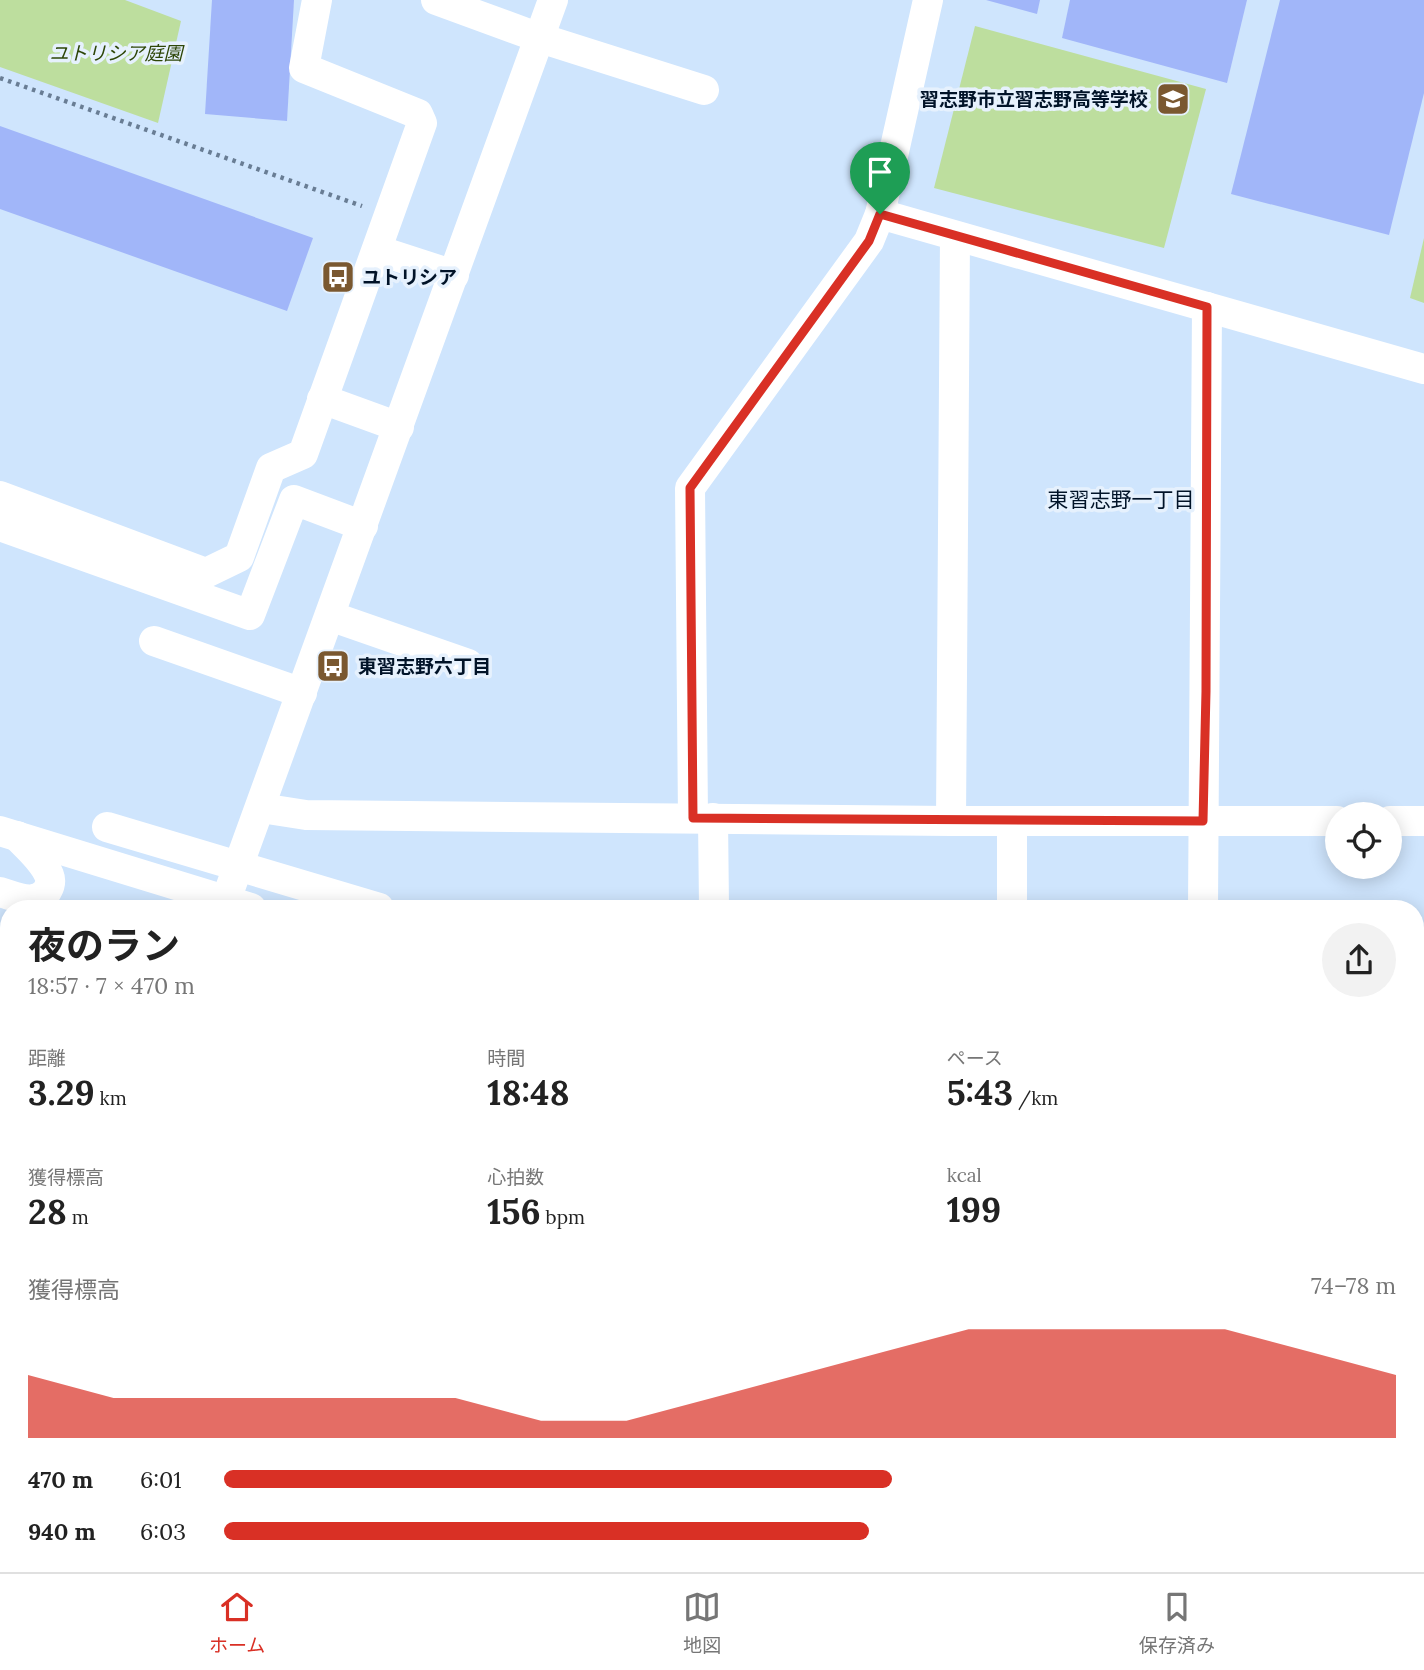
<!DOCTYPE html>
<html lang="ja">
<head>
<meta charset="utf-8">
<style>
  :root { --surface:#fff; --page:#f2f2f2; --text:#222; --muted:#767676; --line:#e0e0e0; --accent:#d93025 }
  body { margin:0; font-family:Lora,"Noto Sans JP",serif; background:var(--page); color:var(--text); height:100vh; display:flex; flex-direction:column; font-size:26px; white-space:nowrap }
  * { box-sizing:border-box; margin:0 }
  p { font-size:23px; color:var(--muted) }
  .icon { flex:none; width:38px; height:38px; fill:none; stroke:currentColor; stroke-width:2; stroke-linecap:round; stroke-linejoin:round }
  .map { position:relative; flex:1; overflow:hidden }
  .details { position:absolute; left:0px; top:900px; width:1424px; height:674px; display:flex; flex-direction:column; background:var(--surface); border-radius:28px 28px 0 0; box-shadow:0 4px 18px #0003 }
  .details>* { flex:none }
  .controls { position:absolute; left:1325px; top:802px; display:grid; gap:14px }
  .controls a { display:grid; place-items:center; width:77px; height:77px; border-radius:50%; background:var(--surface); box-shadow:0 4px 18px #0003; font-size:35px }
  .pin { position:absolute; display:grid; place-items:center; width:60px; height:60px; color:#fff; margin:-72px -30px; border-radius:50% 50% 50% 0; rotate:-45deg; box-shadow:0 0 7px #0007 }
  .pin .icon { rotate:45deg }
  .round { display:grid; place-items:center; flex:none; width:74px; height:74px; border-radius:37px; background:var(--page) }
  .summary { display:flex; align-items:center; justify-content:space-between; height:119px; padding:0 28px }
  h1 { font-size:38px; font-weight:700; line-height:52px }
  .stats { display:grid; grid-template-columns:repeat(3,1fr); gap:10px; height:119px; padding:7px 28px }
  .stats div { display:grid; align-content:center }
  .stats b { font-size:35px; font-weight:700 }
  .stats small { font-size:19px; font-weight:400 }
  .stats p { font-size:19px }
  .chart { height:196px; padding:14px 28px }
  .chart p { display:flex; justify-content:space-between }
  .chart svg { width:100%; height:126px; margin-top:7px; fill:var(--accent); opacity:.7 }
  ul { padding:0 28px; list-style:none; font-size:23px }
  li { display:grid; grid-template-columns:112px 84px 1fr; align-items:center; height:52px }
  li i { height:18px; border-radius:9px; background:var(--accent) }
  .tab-bar { display:flex; justify-content:space-around; align-items:center; height:98px; border-top:2px solid var(--line); background:var(--surface); font-size:19px; color:var(--muted) }
  .tab-bar a { display:grid; justify-items:center; gap:4px }
  .tab-bar .on { color:var(--accent) }
  .map>svg:first-child { display:block }
</style>
</head>
<body>
<div class="map">
<svg width="1424" height="1572" viewBox="0 0 1424 1572">
  <rect width="100%" height="100%" fill="#cfe5fd"/>
  <g fill="#bdde9e">
    <polygon points="0,0 125,0 181,21 158,123 0,67"/>
    <polygon points="975,26 1206,89 1164,248 934,188"/>
    <polygon points="1424,238 1424,303 1410,298"/>
  </g>
  <g fill="#a1b6f9">
    <polygon points="212,0 294,0 287,121 205,114"/>
    <polygon points="986,0 1040,0 1037,14"/>
    <polygon points="1070,0 1247,0 1227,83 1062,38"/>
    <polygon points="1280,0 1424,0 1424,93 1389,235 1231,194"/>
    <polygon points="0,126 313,238 287,311 0,209"/>
    <polygon points="0,1033 9,1034 9,1151 0,1151"/>
  </g>
  <g fill="none" stroke-linecap="round" stroke-linejoin="round">
    <polyline stroke="#697d94" stroke-width="4.5" stroke-dasharray="3.5 5" stroke-linecap="butt" points="0,78 362,206"/>
    <g stroke="#fff" stroke-width="30">
      <polyline points="436,0 540,38 704,90"/>
      <polyline points="880,214 1424,369"/>
      <polyline points="377,250 454,275"/>
      <polyline points="322,399 399,427"/>
      <polyline points="0,496 206,573 239,557 271,468 303,454 422,123 418,114 304,68 317,0"/>
      <polyline points="0,526 250,615 294,500 363,526"/>
      <polyline points="330,616 468,664"/>
      <polyline points="154,641 302,693"/>
      <polyline points="261,808 306,815 951,821 1337,821"/>
      <polyline points="693,818 690,488 869,241 880,214 928,0"/>
      <polyline points="713,818 714,908"/>
      <polyline points="951,821 955,236"/>
      <polyline points="1012,821 1012,908"/>
      <polyline points="1390,821 1424,821"/>
      <polyline points="107,827 379,908"/>
      <polyline points="0,831 251,908"/>
      <path d="M0,892c15,4 35,15 47,-1 3,-5 4,-11 2,-16 -6,-15 -21,-27 -32,-39"/>
      <polyline points="223,908 553,0"/>
      <polyline points="1203,908 1207,307"/>
      <polyline points="1416,1014 1424,1014"/>
      <polyline points="1416,1149 1424,1150"/>
      <polyline points="1416,1271 1424,1273"/>
      <polyline points="1416,1433 1424,1433"/>
      <polyline points="201,1564 201,1572"/>
      <polyline points="525,1564 525,1572"/>
      <polyline points="1205,1564 1205,1572"/>
      <polyline points="1359,1564 1359,1572"/>
      <polyline points="712,1572 712,1564"/>
      <polyline points="839,1572 839,1564"/>
      <polyline points="1008,1572 1008,1564"/>
      <polyline points="1110,1572 1110,1564"/>
    </g>
  </g>
  <g fill="none" stroke-linecap="round" stroke-linejoin="round">
    <defs>
      <polygon id="route" points="880,214 1207,307 1206,691 1203,821 693,818 690,488 869,241"/>
    </defs>
    <use href="#route" stroke="#fff" stroke-width="14"/>
    <use href="#route" stroke="#d93025" stroke-width="9"/>
  </g>
  <defs>
    <symbol id="school-square" viewBox="-11 -11 22 22"><rect x="-9" y="-9" width="18" height="18" rx="4" fill="#7a5830" stroke="#e6f1fd"/><path d="M0-5L7-2L0 1L-7-2ZM-4 1L0 2.5L4 1V4Q0 6-4 4Z" fill="#fff"/></symbol>
    <symbol id="bus-square" viewBox="-11 -11 22 22"><rect x="-9" y="-9" width="18" height="18" rx="4" fill="#7a5830" stroke="#e6f1fd"/><path d="M-5-6H5V4H4V6H2V4H-2V6H-4V4H-5ZM-3.5-4V0h7V-4ZM-3.5 1.2v1.5H-2V1.2ZM2 1.2v1.5H3.5V1.2Z" fill="#fff"/></symbol>
  </defs>
  <g fill-rule="evenodd">
    <use href="#school-square" x="1154" y="80" width="38" height="38"/>
    <use href="#bus-square" x="319" y="258" width="38" height="38"/>
    <use href="#bus-square" x="314" y="647" width="38" height="38"/>
  </g>
  <g text-anchor="middle" dominant-baseline="central" stroke-width="7" stroke-linejoin="round" paint-order="stroke">
    <g font-size="19" font-style="italic" fill="#2d4607" stroke="#e6f1fd">
      <text x="116" y="53">ユトリシア庭園</text>
    </g>
    <g font-size="19" font-weight="bold" fill="#011328" stroke="#e6f1fd" text-anchor="start">
      <text x="1148" y="99" text-anchor="end">習志野市立習志野高等学校</text>
      <text x="362" y="277">ユトリシア</text>
      <text x="358" y="666">東習志野六丁目</text>
    </g>
    <g font-size="21" fill="#011328" stroke="#e6f1fd">
      <text x="1121" y="499">東習志野一丁目</text>
    </g>
  </g>
</svg>
<div class="controls">
<a><svg class="icon" aria-label="locate" viewBox="0 0 24 24"><circle cx="12" cy="12" r="6"/><path d="M12 2v4M12 18v4M2 12h4M18 12h4"/></svg></a>
</div>
<div class="pin" style="left:880px;top:214px;background:#1e9e55"><svg class="icon" aria-label="arrive" viewBox="0 0 24 24"><path d="M6 21V4h12l-3 4 3 4H6"/></svg></div>
<section class="details">
<div class="summary"><div><h1>夜のラン</h1><p>18:57 · 7 × 470 m</p></div><a class="round"><svg class="icon" aria-label="share" viewBox="0 0 24 24"><path d="M12 15V3M7 8l5-5 5 5M5 13v7h14v-7"/></svg></a></div>
<div class="stats">
<div><p>距離</p><b>3.29<small> km</small></b></div>
<div><p>時間</p><b>18:48</b></div>
<div><p>ペース</p><b>5:43<small> /km</small></b></div>
</div>
<div class="stats">
<div><p>獲得標高</p><b>28<small> m</small></b></div>
<div><p>心拍数</p><b>156<small> bpm</small></b></div>
<div><p>kcal</p><b>199</b></div>
</div>
<div class="chart"><p><span>獲得標高</span>74–78 m</p>
<svg viewBox="0 0 160 44" preserveAspectRatio="none"><path d="M0 44V22L10 30L20 30L30 30L40 30L50 30L60 38L70 38L80 30L90 22L100 14L110 6L120 6L130 6L140 6L150 14L160 22V44z"/></svg>
</div>
<ul>
<li><b>470 m</b>6:01<i style="width:57%"></i></li>
<li><b>940 m</b>6:03<i style="width:55%"></i></li>
</ul>
</section>
</div>
<nav class="tab-bar">
<a class="on"><svg class="icon" aria-label="home" viewBox="0 0 24 24"><path d="M3 11l9-7 9 7M6 9v11h12V9"/></svg>ホーム</a>
<a><svg class="icon" aria-label="map" viewBox="0 0 24 24"><path d="M3 6l6-2 6 2 6-2v14l-6 2-6-2-6 2zM9 4v14M15 6v14"/></svg>地図</a>
<a><svg class="icon" aria-label="saved" viewBox="0 0 24 24"><path d="M7 4h10v16l-5-4-5 4z"/></svg>保存済み</a>
</nav>
</body>
</html>
